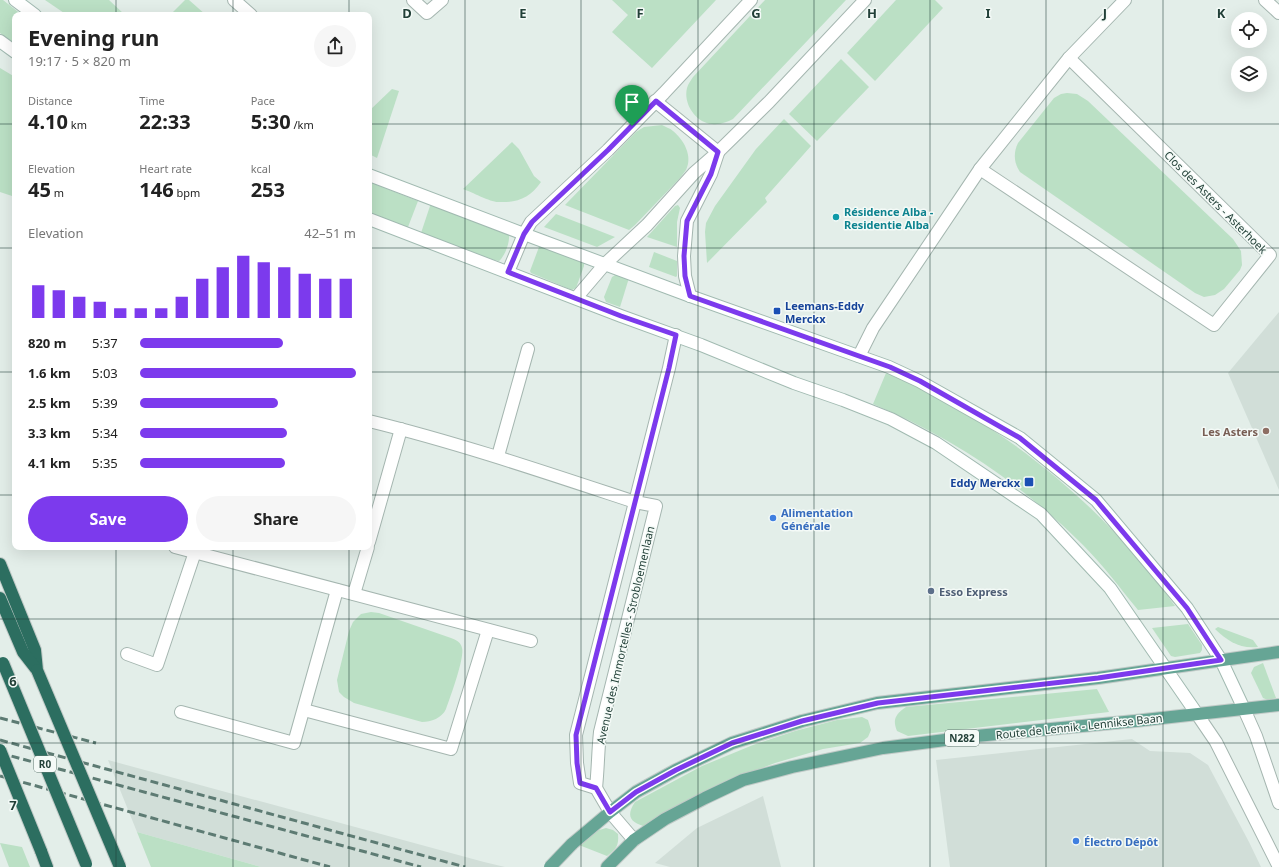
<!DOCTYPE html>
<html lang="en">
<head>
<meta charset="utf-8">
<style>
  :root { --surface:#fff; --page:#f6f6f6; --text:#222; --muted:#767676; --accent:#7c3aed }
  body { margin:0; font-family:"Noto Sans",sans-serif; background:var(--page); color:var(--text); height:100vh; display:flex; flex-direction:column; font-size:15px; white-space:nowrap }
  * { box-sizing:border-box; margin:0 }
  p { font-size:13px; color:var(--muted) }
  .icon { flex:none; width:22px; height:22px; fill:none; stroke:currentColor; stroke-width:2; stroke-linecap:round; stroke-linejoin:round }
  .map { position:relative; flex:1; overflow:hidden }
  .details { position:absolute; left:12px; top:12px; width:360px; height:538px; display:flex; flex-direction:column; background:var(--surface); border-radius:8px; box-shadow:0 4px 16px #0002 }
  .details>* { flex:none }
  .controls { position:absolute; left:1231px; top:12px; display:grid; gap:8px }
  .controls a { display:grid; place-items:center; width:36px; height:36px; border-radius:50%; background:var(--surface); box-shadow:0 4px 16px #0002; font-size:20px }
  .pin { position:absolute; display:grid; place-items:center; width:34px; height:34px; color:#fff; margin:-41px -17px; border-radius:50% 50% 50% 0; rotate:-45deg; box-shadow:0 0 4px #0007 }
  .pin .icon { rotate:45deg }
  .round { display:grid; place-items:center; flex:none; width:42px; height:42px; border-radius:21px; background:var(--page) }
  .summary { display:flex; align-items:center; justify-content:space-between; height:68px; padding:0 16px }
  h1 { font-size:22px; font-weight:700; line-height:30px }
  .metrics { display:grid; grid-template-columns:repeat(3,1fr); gap:6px; height:68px; padding:4px 16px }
  .metrics div { display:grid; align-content:center }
  .metrics b { font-size:20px; font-weight:700 }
  .metrics small { font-size:11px; font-weight:400 }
  .metrics p { font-size:11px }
  .chart { height:112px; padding:8px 16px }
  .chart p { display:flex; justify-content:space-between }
  .chart svg { width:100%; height:72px; margin-top:4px; stroke:var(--accent); stroke-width:6 }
  .button { display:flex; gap:8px; margin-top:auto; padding:8px 16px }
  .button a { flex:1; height:46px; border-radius:24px; background:var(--accent); color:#fff; font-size:16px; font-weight:700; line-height:46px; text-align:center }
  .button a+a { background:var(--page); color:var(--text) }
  ul { padding:0 16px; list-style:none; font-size:13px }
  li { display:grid; grid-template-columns:64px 48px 1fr; align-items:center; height:30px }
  li i { height:10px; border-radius:5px; background:var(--accent) }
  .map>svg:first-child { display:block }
</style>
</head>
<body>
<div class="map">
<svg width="1279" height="867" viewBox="0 0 1279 867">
  <rect width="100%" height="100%" fill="#e3eee9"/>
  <g fill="#d1ded8">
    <polygon points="1279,312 1279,490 1228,373"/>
    <polygon points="1132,739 1150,751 1190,753 1208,765 1249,842 1261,867 950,867 936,760"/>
    <polygon points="108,760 484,862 505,867 261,867 137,832"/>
    <polygon points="763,796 781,867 670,867 655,863 697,828"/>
  </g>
  <g fill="#bbe0c5">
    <polygon points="0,0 3,0 22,15 15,15 15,44 0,33"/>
    <polygon points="45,0 109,0 125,15 67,15"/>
    <polygon points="185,0 189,0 206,15 170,15"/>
    <polygon points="612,0 716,0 652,68 612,32 628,15"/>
    <path d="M765,0h81l-113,119c-6,3 -13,6 -21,5 -16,-1 -29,-20 -25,-36 1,-4 4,-8 6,-11z"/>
    <polygon points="896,0 935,0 943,8 875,81 847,53"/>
    <polygon points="841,59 869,87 817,141 789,114"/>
    <polygon points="0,68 15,77 15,197 0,192"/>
    <polygon points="392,89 399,91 377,158 369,154 369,111"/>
    <path d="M1067,93l10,1 11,7 145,138 8,12 1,14 -2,5 -16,19 -9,6 -11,2 -9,-4 -175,-121c-6,-9 -7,-19 -2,-29l36,-45 7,-4z"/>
    <polygon points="784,119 811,146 765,198 767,202 707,263 705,232 706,223 715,206 756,149"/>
    <path d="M662,125c3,2 8,3 11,6 11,9 20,25 13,39 -2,3 -4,5 -6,8l-45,47 -6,5 -64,-25 71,-73 8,-5z"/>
    <path d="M512,142l7,7 15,27 7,6c-11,16 -24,21 -43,20 -8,0 -26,-10 -35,-13z"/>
    <polygon points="369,182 418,201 408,227 369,213"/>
    <path d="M431,203l78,31c1,8 -4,22 -10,27l-5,-1 -73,-27z"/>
    <polygon points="678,205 680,208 677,222 677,247 647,237 675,206"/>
    <polygon points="556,214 615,237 597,247 544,227"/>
    <polygon points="541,246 582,261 584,263 584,266 576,288 572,290 531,273 530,271 539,247"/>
    <polygon points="654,252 677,261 677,276 676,277 649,267"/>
    <polygon points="617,274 629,278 620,307 606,302 604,297 612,277"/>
    <path d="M886,373c113,47 218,132 289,233l-37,4c-18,-22 -35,-45 -55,-65 -60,-60 -131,-108 -210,-141z"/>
    <path d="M371,612l8,1 72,25c5,2 10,4 11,10 3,9 -12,50 -16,61 -4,9 -15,13 -24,13l-68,-19 -10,-6 -5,-5 -2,-12 12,-49 4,-9 8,-8z"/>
    <polygon points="1188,624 1202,645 1202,650 1200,653 1175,657 1171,656 1152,628"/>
    <path d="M1218,627l35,13 5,7c-19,2 -30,-6 -43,-18z"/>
    <polygon points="1263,663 1276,698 1268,700 1263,698 1251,673 1254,667"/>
    <path d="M1097,689l12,23 -201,24 -11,-5c-5,-12 -1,-17 9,-24z"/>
    <path d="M862,717l6,3 3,10 -3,7 -8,6 -37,6 -48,14 -45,17 -83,47c-16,-4 -22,-10 -12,-25l67,-36 51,-21 42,-14 42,-11z"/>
    <path d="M606,828l7,2 5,4c1,12 -2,15 -11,22l-28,-11 17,-14z"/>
    <polygon points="137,832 261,867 151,867"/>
    <polygon points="0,843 22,847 30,867 9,867"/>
  </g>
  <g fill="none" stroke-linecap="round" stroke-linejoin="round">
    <defs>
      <g id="street">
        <polyline points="234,0 251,15"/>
        <polyline points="413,0 427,13 442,0"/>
        <polyline points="1265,0 1279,13"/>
        <polyline points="655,101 718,152"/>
        <polyline points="980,169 1214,325 1270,255 1069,58"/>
        <polyline points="508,272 524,234 531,222 608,150 664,93 751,0"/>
        <polyline points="690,296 685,276 684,256 687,221 711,174 718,153"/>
        <polyline points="576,298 605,264 647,225 694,173 718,152 769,102 865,0"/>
        <polyline points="859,356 873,328 980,169 1069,58 1125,0"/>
        <path d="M369,421c90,22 178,52 266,81l21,4 -56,226c-2,19 -2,37 -4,56"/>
        <polyline points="498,456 528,349"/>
        <polyline points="369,542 401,429"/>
        <polyline points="175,547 531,641"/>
        <polyline points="354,594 368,547"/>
        <polyline points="127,654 157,665 195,552"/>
        <polyline points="1244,709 1256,736 1279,803"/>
        <polyline points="304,710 451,749 488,630"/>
        <polyline points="181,712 294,743 337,590"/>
        <polyline points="1197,714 1216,742 1279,867"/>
        <polyline points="634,840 610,812 596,788 580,783 577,763 576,735 669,368 676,335"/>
      </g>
      <g id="secondary">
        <polyline points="15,0 35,15"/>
        <polyline points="0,41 15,52"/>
        <polyline points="369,175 524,234 690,296 889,367 919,381 1020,438 1096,500 1187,608 1221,660 1244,709"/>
        <polyline points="369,219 621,316 701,345 794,383 843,400 891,419 936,443 1041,514 1110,588 1197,714"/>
      </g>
      <g id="primary">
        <polyline points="572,844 610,812 636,792 676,770 732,743 802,721 877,703 1098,678 1279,652"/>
        <polyline points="607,867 634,840 665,819 705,798 743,780 792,767 883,748 976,736 1135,721 1279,705"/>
      </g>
      <g id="highway">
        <polyline points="0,564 35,650 37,670"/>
        <polyline points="0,598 23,652 37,670"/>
        <polyline points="41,851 47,867"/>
      </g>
    </defs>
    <use href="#street" stroke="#a5b6b0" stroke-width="14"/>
    <use href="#secondary" stroke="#a1bab1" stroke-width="14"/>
    <use href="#primary" stroke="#c1cac7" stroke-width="14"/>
    <use href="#highway" stroke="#c1cac7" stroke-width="14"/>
    <use href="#street" stroke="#fff" stroke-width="12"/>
    <use href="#secondary" stroke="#fff" stroke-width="12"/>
    <use href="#primary" stroke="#66a595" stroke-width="12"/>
    <use href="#highway" stroke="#2c6e60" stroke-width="12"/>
    <g stroke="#5d7b73" stroke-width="3" stroke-dasharray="8 4" stroke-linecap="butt">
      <polyline points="0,718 96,743"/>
      <polyline points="0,740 465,867"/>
      <polyline points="0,753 421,867"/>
      <polyline points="0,776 330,867"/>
    </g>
    <defs>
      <polyline id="primary-bridge" points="550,867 572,844"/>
      <g id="highway-bridge">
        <polyline points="3,663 86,864"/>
        <polyline points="37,670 120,867"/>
        <polyline points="0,750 41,851"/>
      </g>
    </defs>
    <use href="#primary-bridge" stroke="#c1cac7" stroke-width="14" stroke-linecap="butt"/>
    <use href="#highway-bridge" stroke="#c1cac7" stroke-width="14" stroke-linecap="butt"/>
    <use href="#primary-bridge" stroke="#66a595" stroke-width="12"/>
    <use href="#highway-bridge" stroke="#2c6e60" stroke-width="12"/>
  </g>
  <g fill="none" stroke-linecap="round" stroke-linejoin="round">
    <defs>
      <polygon id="route" points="656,101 718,152 711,174 687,221 684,256 685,276 690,296 890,367 920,381 1020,438 1096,500 1187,608 1221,660 1098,678 878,703 802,721 732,743 676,770 636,792 610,812 596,788 580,783 577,763 576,735 669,368 676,335 621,316 508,272 524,234 532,222 608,150"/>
    </defs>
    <use href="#route" stroke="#fff" stroke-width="8"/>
    <use href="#route" stroke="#7c3aed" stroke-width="5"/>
  </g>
  <path fill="none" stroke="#224038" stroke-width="1" stroke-opacity="0.55" d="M116,0v15M233,0v15M349,0v15M465,0v867M581,0v867M698,0v867M814,0v867M930,0v867M1046,0v867M1163,0v867M0,124h15M369,124h910M0,248h15M369,248h910M0,372h15M369,372h910M0,495h15M369,495h910M116,547v320M233,547v320M349,547v320M0,619h1279M0,743h1279"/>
  <circle fill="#0f9aa8" stroke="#f4faf7" stroke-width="1.5" cx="836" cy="217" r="4"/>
  <g fill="#1a4fb4" stroke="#f4faf7" stroke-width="1.5">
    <rect x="773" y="307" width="8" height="8" rx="2"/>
    <rect x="1024" y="477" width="10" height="10" rx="2"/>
  </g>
  <circle fill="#8d6e63" stroke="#f4faf7" stroke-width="1.5" cx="1266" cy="431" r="4"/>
  <g fill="#3f7fe0" stroke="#f4faf7" stroke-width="1.5">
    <circle cx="773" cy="518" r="4"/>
    <circle cx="1076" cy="841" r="4"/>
  </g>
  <circle fill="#5c6f8a" stroke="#f4faf7" stroke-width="1.5" cx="931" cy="591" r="4"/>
  <g text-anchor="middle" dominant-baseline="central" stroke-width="3" stroke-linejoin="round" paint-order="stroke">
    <g fill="#f4faf7" stroke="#617871" stroke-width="1">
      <rect x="945" y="730" width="34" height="16" rx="3"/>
      <rect x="34" y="756" width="22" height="16" rx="3"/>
    </g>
    <g font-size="10" font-weight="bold" fill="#224038">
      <text x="962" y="738">N282</text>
      <text x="45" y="764">R0</text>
    </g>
    <g font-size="11" fill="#224038" stroke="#f4faf7">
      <text transform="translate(1216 202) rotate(45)">Clos des Asters - Asterhoek</text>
      <text transform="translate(625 635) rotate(-77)">Avenue des Immortelles - Strobloemenlaan</text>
      <text transform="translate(1079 726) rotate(-6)">Route de Lennik - Lennikse Baan</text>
    </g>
    <g font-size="11" font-weight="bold" fill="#0d838f" stroke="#f4faf7" text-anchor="start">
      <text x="844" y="211">Résidence Alba -<tspan x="844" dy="13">Residentie Alba</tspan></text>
    </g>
    <g font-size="11" font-weight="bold" fill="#164399" stroke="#f4faf7" text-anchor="start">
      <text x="785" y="305">Leemans-Eddy<tspan x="785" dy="13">Merckx</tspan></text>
      <text x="1020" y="482" text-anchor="end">Eddy Merckx</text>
    </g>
    <g font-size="11" font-weight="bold" fill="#785e54" stroke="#f4faf7" text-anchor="end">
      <text x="1258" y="431">Les Asters</text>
    </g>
    <g font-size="11" font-weight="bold" fill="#366cbe" stroke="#f4faf7" text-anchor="start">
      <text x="781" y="512">Alimentation<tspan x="781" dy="13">Générale</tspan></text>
      <text x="1084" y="841">Électro Dépôt</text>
    </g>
    <g font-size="11" font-weight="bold" fill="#4e5e75" stroke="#f4faf7" text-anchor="start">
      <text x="939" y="591">Esso Express</text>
    </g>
  </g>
  <g font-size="13" text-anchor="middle" font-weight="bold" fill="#224038" stroke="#f4faf7" stroke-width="3" stroke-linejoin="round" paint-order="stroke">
    <text x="407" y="18">D</text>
    <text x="523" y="18">E</text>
    <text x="640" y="18">F</text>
    <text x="756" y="18">G</text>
    <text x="872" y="18">H</text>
    <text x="988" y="18">I</text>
    <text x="1105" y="18">J</text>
    <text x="1221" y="18">K</text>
    <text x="13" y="686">6</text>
    <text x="13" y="810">7</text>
  </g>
</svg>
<div class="controls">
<a><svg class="icon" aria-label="locate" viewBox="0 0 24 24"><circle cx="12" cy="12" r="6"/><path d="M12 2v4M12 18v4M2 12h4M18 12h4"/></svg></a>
<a><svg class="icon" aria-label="layers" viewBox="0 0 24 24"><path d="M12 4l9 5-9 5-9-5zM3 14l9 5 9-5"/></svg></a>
</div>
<div class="pin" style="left:632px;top:126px;background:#1e9e55"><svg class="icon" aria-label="arrive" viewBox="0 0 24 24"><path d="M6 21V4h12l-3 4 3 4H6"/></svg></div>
<section class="details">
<div class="summary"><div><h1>Evening run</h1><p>19:17 · 5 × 820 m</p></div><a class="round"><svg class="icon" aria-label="share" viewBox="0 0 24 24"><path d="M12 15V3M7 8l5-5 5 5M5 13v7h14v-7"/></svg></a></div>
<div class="metrics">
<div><p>Distance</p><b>4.10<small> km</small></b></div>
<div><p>Time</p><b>22:33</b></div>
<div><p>Pace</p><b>5:30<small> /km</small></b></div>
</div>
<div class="metrics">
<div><p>Elevation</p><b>45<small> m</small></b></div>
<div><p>Heart rate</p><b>146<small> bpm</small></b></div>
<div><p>kcal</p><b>253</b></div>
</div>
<div class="chart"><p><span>Elevation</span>42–51 m</p>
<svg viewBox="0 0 160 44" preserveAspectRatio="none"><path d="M5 44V24M15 44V27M25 44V31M35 44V34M45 44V38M55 44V38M65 44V38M75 44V31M85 44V20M95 44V13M105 44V6M115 44V10M125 44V13M135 44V17M145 44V20M155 44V20"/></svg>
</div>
<ul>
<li><b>820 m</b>5:37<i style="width:66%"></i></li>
<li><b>1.6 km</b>5:03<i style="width:100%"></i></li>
<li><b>2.5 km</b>5:39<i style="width:64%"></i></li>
<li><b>3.3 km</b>5:34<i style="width:68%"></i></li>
<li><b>4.1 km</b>5:35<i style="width:67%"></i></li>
</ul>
<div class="button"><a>Save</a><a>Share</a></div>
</section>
</div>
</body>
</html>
